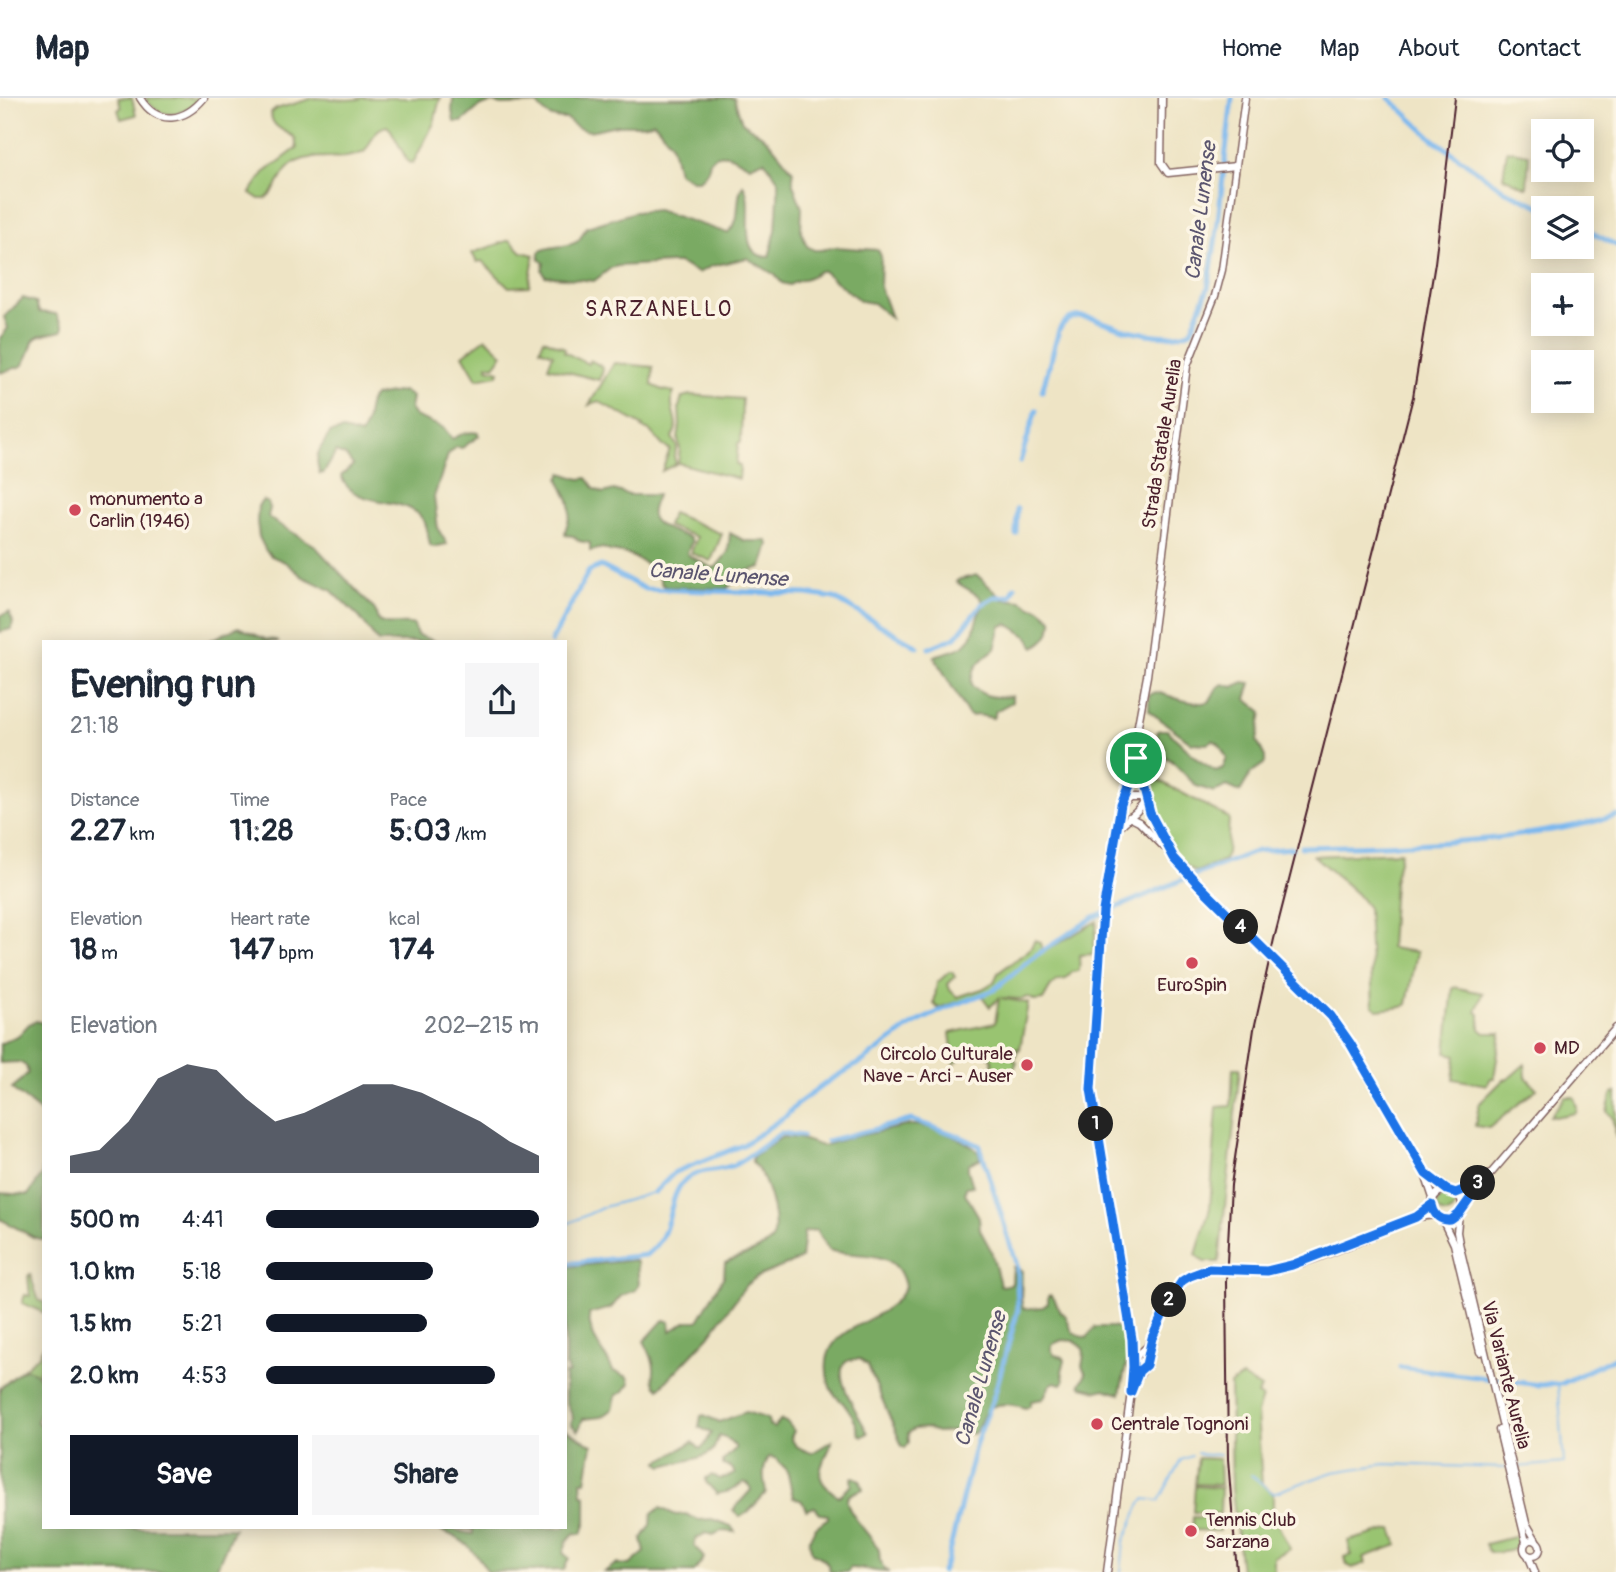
<!DOCTYPE html>
<html lang="en">
<head>
<meta charset="utf-8">
<style>
  :root { --surface:#fff; --page:#f6f6f7; --text:#1f2937; --muted:#747a83; --line:#e0e1e3; --accent:#111827 }
  body { margin:0; font-family:Pangolin,sans-serif; background:var(--page); color:var(--text); height:100vh; display:flex; flex-direction:column; font-size:26px; white-space:nowrap }
  * { box-sizing:border-box; margin:0 }
  p { font-size:23px; color:var(--muted) }
  .icon { flex:none; width:38px; height:38px; fill:none; stroke:currentColor; stroke-width:2; stroke-linecap:round; stroke-linejoin:round }
  .map { position:relative; flex:1; overflow:hidden }
  .drawer { position:absolute; left:42px; top:542px; width:525px; height:889px; display:flex; flex-direction:column; background:var(--surface); border-radius:0px; box-shadow:0 4px 18px #0003 }
  .drawer>* { flex:none }
  .controls { position:absolute; left:1531px; top:21px; display:grid; gap:14px }
  .controls a { display:grid; place-items:center; width:63px; height:63px; border-radius:0px; background:var(--surface); box-shadow:0 4px 18px #0003; font-size:35px }
  .pin { position:absolute; display:grid; place-items:center; width:60px; height:60px; color:#fff; margin:-30px; border:4px solid #fff; border-radius:50%; box-shadow:0 2px 7px #0007 }
  .km { position:absolute; width:35px; height:35px; margin:-18px; border-radius:50%; background:#222; color:#fff; font-size:19px; line-height:35px; text-align:center }
  .round { display:grid; place-items:center; flex:none; width:74px; height:74px; border-radius:0px; background:var(--page) }
  .headline { display:flex; align-items:center; justify-content:space-between; height:119px; padding:0 28px }
  h1 { font-size:38px; font-weight:700; line-height:52px }
  .metrics { display:grid; grid-template-columns:repeat(3,1fr); gap:10px; height:119px; padding:7px 28px }
  .metrics div { display:grid; align-content:center }
  .metrics b { font-size:30px; font-weight:700 }
  .metrics small { font-size:19px; font-weight:400 }
  .metrics p { font-size:19px }
  .chart { height:196px; padding:14px 28px }
  .chart p { display:flex; justify-content:space-between }
  .chart svg { width:100%; height:126px; margin-top:7px; fill:var(--accent); opacity:.7 }
  .button { display:flex; gap:14px; margin-top:auto; padding:14px 28px }
  .button a { flex:1; height:80px; border-radius:0px; background:var(--accent); color:#fff; font-size:28px; font-weight:700; line-height:80px; text-align:center }
  .button a+a { background:var(--page); color:var(--text) }
  ul { padding:0 28px; list-style:none; font-size:23px }
  li { display:grid; grid-template-columns:112px 84px 1fr; align-items:center; height:52px }
  li i { height:18px; border-radius:9px; background:var(--accent) }
  header { display:flex; align-items:center; gap:42px; box-sizing:border-box; height:98px; padding:0 35px; background:var(--surface); border-bottom:2px solid var(--line) }
  header strong { font-size:33px }
  nav { display:flex; gap:38px; margin-inline-start:auto; font-size:24px }
  .map>svg:first-child { display:block }
</style>
</head>
<body>
<header>
<strong>Map</strong>
<nav><a>Home</a><a>Map</a><a>About</a><a>Contact</a></nav>
</header>
<div class="map">
<svg width="1616" height="1474" viewBox="0 0 1616 1474">
  <rect width="100%" height="100%" fill="#fcf5e5"/>
  <filter id="ink" filterUnits="userSpaceOnUse"><feTurbulence type="fractalNoise" baseFrequency=".0143" numOctaves="2"/><feDisplacementMap in="SourceGraphic" scale="14" xChannelSelector="R" yChannelSelector="G"/><feConvolveMatrix kernelMatrix="1 2 1 2 8 2 1 2 1" color-interpolation-filters="sRGB"/></filter>
  <filter id="wash" filterUnits="userSpaceOnUse"><feTurbulence type="fractalNoise" baseFrequency=".00686" numOctaves="4" result="noise"/><feDisplacementMap in="SourceGraphic" scale="28" xChannelSelector="R" yChannelSelector="G"/><feGaussianBlur stdDeviation="1.57" result="paint"/><feColorMatrix in="noise" values="0 0 0 0 0 0 0 0 0 0 0 0 0 0 0 0 0 1.4 0 .05"/><feComposite in="paint" operator="in"/></filter>
  <g filter="url(#wash)">
    <rect width="100%" height="100%" fill="#eee4c5"/>
    <g fill="#99c471" stroke="#72724e" stroke-width="2">
      <polygon points="118,0 132,0 136,17 121,21 118,12 121,10"/>
      <path d="M145,0h55c-17,20 -40,22 -55,0z"/>
      <path d="M314,0c12,0 40,4 48,0h78l-6,25 -21,40 -5,-1 -17,-32 -4,-4c-15,3 -14,16 -23,26 -25,12 -43,-1 -68,10 -16,8 -17,29 -31,37h-6l-9,-6 14,-20 33,-25 -2,-10c-10,-8 -24,-10 -24,-25l5,-4z"/>
      <polygon points="1507,52 1529,56 1527,90 1503,79"/>
      <polygon points="510,142 522,154 534,157 529,188 509,189 482,163 477,164 472,155"/>
      <polygon points="486,240 503,256 494,268 488,267 487,270 499,273 498,277 477,281 463,257"/>
      <polygon points="544,241 565,250 564,254 588,266 590,262 601,268 603,273 599,282 548,269 553,256 540,251"/>
      <path d="M614,265l39,4 -1,18 11,5 11,2c-8,17 9,30 -2,45l5,10 -3,9 2,8 -14,7 8,-22 -7,-3 -13,-15 -8,-3 1,-2 -45,-25 -9,4z"/>
      <polygon points="691,297 742,301 741,344 738,345 736,367 740,368 739,381 678,365 680,351 678,342 680,327 679,309 682,299"/>
      <polygon points="672,415 722,436 711,463 691,455 697,439 667,428"/>
      <path d="M1145,675l84,45 -2,35 -3,7 -28,12c-26,-13 -52,-71 -51,-99z"/>
      <polygon points="1401,754 1394,784 1390,850 1417,854 1407,906 1402,909 1378,912 1373,908 1368,810 1357,796 1314,758"/>
      <path d="M1097,823l-4,33 -13,1 -1,16 -7,1 -6,7c-15,1 -16,10 -23,21l-8,1 -7,-4 -6,2 -21,-1 27,5 -8,46 -21,-3 19,4 -4,10 3,2 -6,13 -9,-4h-9l-1,-12 -17,-14 -21,19 -4,-31 45,-10 4,-25 -9,9 -9,-12 -43,13 -4,-4 3,-21 12,-11h3l3,5 -7,7 2,6 7,7 25,-8 12,-7 4,-9 32,-24 5,-9 5,3 3,9z"/>
      <polygon points="1453,889 1483,895 1476,914 1480,916 1480,931 1485,935 1501,935 1494,980 1491,980 1487,987 1453,981 1456,957 1446,955"/>
      <polygon points="1525,966 1526,979 1537,991 1489,1030 1475,1028 1479,1006 1503,982 1508,981"/>
      <polygon points="1233,970 1240,970 1219,1164 1204,1164 1196,1157 1210,1110 1217,1009 1231,1008"/>
      <polygon points="1616,994 1616,1040 1612,1019 1607,1014 1612,995"/>
      <polygon points="1565,999 1574,999 1577,1010 1576,1015 1555,1019 1550,1018"/>
      <circle cx="1446" cy="1107" r="9"/>
      <polygon points="30,1176 39,1203 44,1204 44,1215 22,1205 25,1197 30,1198 28,1178"/>
      <polygon points="44,1247 39,1274 37,1277 28,1271 22,1272 38,1258"/>
      <polygon points="1242,1279 1261,1290 1257,1297 1262,1300 1257,1315 1262,1386 1273,1395 1273,1417 1290,1451 1274,1459 1274,1474 1241,1474 1232,1390 1230,1287"/>
      <polygon points="1198,1360 1219,1361 1220,1387 1195,1386"/>
      <polygon points="1195,1388 1221,1390 1220,1416 1193,1414"/>
      <polygon points="1193,1419 1220,1420 1219,1433 1192,1432"/>
      <polygon points="1392,1431 1398,1447 1364,1459 1366,1465 1353,1470 1347,1467 1345,1459 1351,1457 1348,1443"/>
      <path d="M1518,1438c2,18 -16,16 -29,17l-4,-9z"/>
    </g>
    <g fill="#7aaa63" stroke="#626447" stroke-width="2">
      <path d="M453,0h281l8,24 26,18 25,31v13l9,24 -1,23 6,15 7,4h7l14,-3 43,3 3,6 -1,31 11,31 -18,-15 -12,-2 -7,-5 -31,-25h-4c-7,7 -20,9 -30,14l-7,-2 -7,-8 -28,-17 -35,8 -14,7 -19,-10h-8l-53,3 -7,2 -17,13 -49,-5 -3,-6 2,-7 -5,-4v-7c11,-8 27,-3 39,-11 4,-4 5,-10 9,-14l48,-15 22,-2 70,23c17,-13 6,-32 16,-48 14,17 -10,72 26,72l7,-27 3,-49 -15,-21 -14,6c-13,-6 -26,-19 -40,-6 -1,9 -3,14 -11,20h-7l-14,-8 -7,-29 -17,-21c-11,5 -22,2 -34,3 -23,1 -32,15 -53,-6 -15,0 -21,-3 -30,-15l-36,1 -8,-3 -14,5 -17,15h-8l-2,-11z"/>
      <path d="M23,200l13,4 3,10 17,2 7,13 -1,4c-42,8 -21,7 -40,35l-22,7v-35l8,-10 -4,-11z"/>
      <path d="M403,293l9,6 -2,12 5,7 29,12 8,11c7,-5 18,-8 26,-6l1,3 -17,12 -6,-1 -8,8 -14,42 4,32 9,15 -14,3 -3,-2c-2,-8 -2,-15 -5,-22 -16,-32 -70,-10 -84,-47l12,-11 -7,-9 -10,-4 -12,21 -4,1c-7,-21 0,-24 10,-41l13,-3 18,5c9,-13 4,-31 13,-39z"/>
      <path d="M562,375l18,6 7,-1 8,11 8,4 11,-3 15,5h28c-2,7 -7,14 -5,21 2,11 29,18 38,22l2,4 -5,10 1,3 24,13 4,-1 12,-15 2,-19 15,8h22l2,3 -7,23 -25,7 -5,10 -6,5 -60,-2 -4,-2 -5,-15 -29,-16 -18,-3 -7,-3 -13,3v-8l-11,-2 -6,-5 -8,-1c0,-9 5,-14 5,-23 2,-13 -7,-21 -11,-33z"/>
      <path d="M263,402l5,3 2,6 -2,7 2,3 44,26 61,65 3,11c13,7 23,0 36,4l3,10 20,7h-59l-19,-25 -28,-27 -28,-13 -18,-15 -14,-6 -5,-5 -7,-14 -2,-15 1,-16z"/>
      <path d="M977,477l26,24 19,2 9,6 7,1 14,11c1,12 -7,23 -18,28l-6,-10 -20,-13 -7,2 -6,23c-12,9 -26,19 -23,37 13,12 24,12 40,10v6l-16,9 -3,7 -15,-3 -7,1 -3,-2 -34,-58c26,-8 37,-7 43,-37 1,-6 5,-10 7,-16l-5,-7 -23,-14 2,-2z"/>
      <polygon points="9,514 13,524 11,531 0,534 0,518"/>
      <polygon points="238,529 265,541 276,542 278,544 207,544"/>
      <path d="M1244,584l7,1 -5,16 16,13 -5,29 8,16v6l-14,10 -11,19 -13,-6 -13,6 -18,-6 -25,-26 -10,-5 -4,-23 3,-2h7l30,29 19,12 7,-3 4,-10 -8,-14 -6,-4 -6,4 -15,-1 -43,-32v-16l7,-3c17,4 35,14 53,10l8,-14 6,-4 10,3z"/>
      <polygon points="36,923 44,925 44,1020 36,1010 12,991 28,975 26,968 19,964 0,965 0,946 19,937 29,926"/>
      <path d="M910,1027c18,-1 57,14 69,28l1,6 -12,5v6l5,16 -7,1 -1,6 14,24 1,13 11,20 9,35 2,1 10,-2 1,-17 9,4 -1,28 2,10 20,-2 5,-4v-7l3,-1 4,5 5,12 5,3c8,15 3,19 22,23l8,-11h27c13,21 1,46 -2,67l-16,-5 -6,2 -16,-4 -2,-3 6,-10 -4,-8c2,-11 5,-18 -7,-25l-13,-1 -9,4 -2,5 3,6 9,2 2,3 -3,11 2,10 -2,3 -7,-2 -5,3 -7,14 -12,2v4l-5,3c-13,-4 -34,-8 -42,7 -4,7 -5,14 -11,19l-13,-3 -23,1 -10,-4 -13,1 -6,4 1,10 -4,5 -3,-2 -34,-80 -8,-7c-42,-3 0,58 8,74l-5,3 -4,-2c-2,-9 -5,-17 -11,-25 -6,-9 -16,-13 -19,-25 -17,-64 57,-54 76,-97 -8,-43 -48,-27 -76,-37l-13,-20 -12,2 -3,27 -44,18 -11,8 -37,51 -50,53c-8,-7 -5,-11 -5,-21 0,-8 -6,-19 -10,-27 8,-7 13,-15 20,-21l6,2 1,9 16,-10h11l26,-45 1,-13c14,-7 32,-10 45,-21 13,-11 -4,-71 -18,-79v-5l30,-21 16,1 24,8 26,-8z"/>
      <polygon points="44,1038 44,1142 33,1139 0,1121 0,1095 28,1097 42,1077"/>
      <path d="M634,1162l3,2 2,22 -3,6 -15,6 -10,12 -22,6c0,25 15,36 24,57l15,6 2,6 -6,8 -8,5 -3,13 -11,8 -19,2 -5,12 -7,-7 2,-6 -8,-20v-24l4,-1 -4,-8v-98z"/>
      <path d="M28,1271c26,12 15,33 9,53l7,5v101h190l-19,44h-215v-184l22,-18z"/>
      <path d="M746,1314l22,7 1,6 5,3 7,-8 7,3 6,8 -3,6c4,11 10,12 21,16l20,-12c-3,16 -20,29 -7,44 5,5 7,8 14,11l13,-11 -1,-7 3,-1 6,3 3,9c-4,2 -13,4 -15,8 -7,10 24,40 30,51 3,5 0,11 3,16 2,3 5,5 7,8 -14,0 -27,-5 -38,-4l-2,4h-18c-1,-11 -9,-16 -18,-19l-3,-13 6,-12 13,-10v-3l-7,-1 -6,-7 -9,3 -4,-9 -9,-4 -6,-27 -12,-12 -6,-1c-8,13 -5,23 -3,36l-18,19 -8,5 -7,-7 18,-20 -2,-6 -5,-2 -14,9 -13,3 -11,-12v-4l6,-3 8,4 15,-5 -3,-6 -9,-3v-4l12,-12v-3l-7,-7 -9,-3c-2,4 -4,12 -7,15 -9,9 -37,11 -49,15l-3,-2 -1,-3c12,-5 22,-13 34,-19l7,7 5,-4 6,-12 -12,-6 2,-11 3,-1 15,7z"/>
      <path d="M565,1331l27,16 -6,36h-5l1,14 4,1v25l-4,13 -8,-1 -7,8 -4,12 6,5 -5,12 -76,2c-13,-21 -23,-33 -47,-41l3,-3c11,0 18,5 29,6v-4l-13,-2h105z"/>
      <polygon points="660,1410 676,1417 686,1416 698,1422 712,1421 731,1428 735,1434 722,1433 713,1437 706,1435 696,1441 694,1447 704,1460 694,1474 604,1474 616,1466 630,1467 645,1454 642,1441 651,1427 652,1416"/>
    </g>
    <g fill="none" stroke-linecap="round" stroke-linejoin="round">
      <g stroke="#7bb8ee" stroke-width="2">
        <polyline points="565,1127 604,1109 655,1094"/>
        <path d="M1197,1355c9,4 14,0 23,2"/>
        <polyline points="1517,1369 1564,1365 1558,1286"/>
        <polyline points="1251,1377 1273,1395 1333,1374 1385,1366 1505,1370"/>
        <polyline points="1121,1474 1124,1444 1141,1405 1145,1401 1159,1403 1181,1362 1192,1358"/>
      </g>
      <g stroke="#7bb8ee" stroke-width="5">
        <polyline points="1389,0 1433,41 1504,92 1544,110"/>
        <polyline points="1582,130 1616,147"/>
        <path d="M1042,293l17,-61c14,-27 44,-6 65,-1 21,5 48,11 67,2l17,-43 9,-58 15,-132"/>
        <polyline points="1020,364 1036,312"/>
        <polyline points="1016,436 1017,411"/>
        <polyline points="551,544 589,473 601,468 645,491 807,496 834,500 918,549"/>
        <polyline points="929,550 956,539 981,507 995,499 1011,498 1015,489"/>
        <path d="M1301,749c106,-2 212,-3 315,-31"/>
        <polyline points="827,1043 912,1022 959,1038 980,1048 1017,1168 1018,1211 994,1298 976,1345 947,1463 942,1474"/>
        <polyline points="655,1094 675,1074 743,1047 787,1017 796,1007 830,982 863,963 912,927 944,911 994,892 1032,860 1094,819 1182,782 1257,753 1292,750"/>
        <path d="M565,1166l81,-9c29,-19 19,-56 39,-75 13,-12 36,-8 51,-16 16,-9 31,-21 45,-31l21,3"/>
        <polyline points="1400,1269 1540,1287 1561,1286 1616,1259"/>
      </g>
    </g>
  </g>
  <g filter="url(#ink)">
    <g fill="none" stroke-linecap="round" stroke-linejoin="round">
      <defs>
        <g id="major">
          <path d="M140,0c18,29 45,23 64,0"/>
          <polyline points="1162,0 1161,65 1168,75 1236,68"/>
          <path d="M1137,667c6,40 23,76 49,107l122,120 26,29 16,22 75,131 8,24"/>
          <polyline points="1121,707 1131,700 1145,700"/>
          <polyline points="1129,719 1139,724 1164,749"/>
          <polyline points="1119,729 1136,714 1146,703"/>
          <polyline points="1427,1077 1446,1091"/>
          <circle cx="1447" cy="1107" r="15"/>
          <polyline points="1456,1095 1482,1084"/>
          <polyline points="1462,1109 1616,930"/>
          <polyline points="1459,1116 1457,1134 1459,1145 1526,1425 1536,1442"/>
          <polyline points="1442,1121 1454,1146 1480,1254"/>
          <polyline points="1132,1261 1131,1241 1091,991 1103,813 1121,707 1133,678 1136,660 1138,627 1147,578 1187,268 1215,198 1222,172 1245,0"/>
          <path d="M1132,1262l15,-13 29,-58c28,-31 54,-15 89,-18 44,-4 109,-38 151,-54l20,-2"/>
          <polyline points="1134,1286 1146,1267 1149,1248"/>
          <polyline points="1499,1332 1526,1444"/>
          <circle cx="1532" cy="1450" r="8"/>
          <polyline points="1528,1457 1535,1474"/>
          <polyline points="1107,1474 1131,1294 1132,1264"/>
        </g>
      </defs>
      <use href="#major" stroke="#836461" stroke-width="9"/>
      <use href="#major" stroke="#fff" stroke-width="6"/>
      <polyline stroke="#4a1f2b" stroke-width="2" points="1237,1474 1228,1361 1226,1184 1231,1087 1254,931 1274,841 1413,299 1435,165 1455,0"/>
    </g>
  </g>
  <g fill="none" stroke-linecap="round" stroke-linejoin="round" filter="url(#ink)">
    <defs>
      <path id="route" d="M1136,660l14,55 24,45 24,26 133,132 19,27 76,131 21,16 9,3 26,-11 -23,32 -8,6c-10,1 -17,-4 -19,-15l-16,12 -124,48 -25,6 -58,-2 -19,7 -8,5 -11,16 -19,41 -6,27 -7,6 -8,21 2,-25 -1,-28 -41,-250 12,-178 18,-106 12,-29z"/>
    </defs>
    <use href="#route" stroke="#fff" stroke-width="14"/>
    <use href="#route" stroke="#1a73e8" stroke-width="9"/>
  </g>
  <g fill="#d1495b" stroke="#fcf5e5" stroke-width="2.5">
    <circle cx="75" cy="412" r="7"/>
    <circle cx="1192" cy="865" r="7"/>
    <circle cx="1540" cy="950" r="7"/>
    <circle cx="1027" cy="967" r="7"/>
    <circle cx="1097" cy="1326" r="7"/>
    <circle cx="1191" cy="1433" r="7"/>
  </g>
  <g text-anchor="middle" dominant-baseline="central" stroke-width="7" stroke-linejoin="round" paint-order="stroke">
    <g font-size="19" fill="#4a1f2b" stroke="#fcf5e5">
      <text transform="translate(1162 346) rotate(-81)">Strada Statale Aurelia</text>
      <text transform="translate(1506 1277) rotate(76)">Via Variante Aurelia</text>
    </g>
    <g font-size="19" fill="#4a1f2b" stroke="#fcf5e5" text-anchor="start">
      <text x="89" y="401">monumento a<tspan x="89" dy="22">Carlin (1946)</tspan></text>
      <text x="1192" y="887" text-anchor="middle">EuroSpin</text>
      <text x="1554" y="950">MD</text>
      <text x="1013" y="956" text-anchor="end">Circolo Culturale<tspan x="1013" dy="22">Nave - Arci - Auser</tspan></text>
      <text x="1111" y="1326">Centrale Tognoni</text>
      <text x="1205" y="1422">Tennis Club<tspan x="1205" dy="22">Sarzana</tspan></text>
    </g>
    <g font-size="21" font-style="italic" fill="#5b556f" stroke="#fcf5e5">
      <text transform="translate(1201 113) rotate(-83)">Canale Lunense</text>
      <text transform="translate(718 477) rotate(4)">Canale Lunense</text>
      <text transform="translate(981 1281) rotate(-74)">Canale Lunense</text>
    </g>
    <g font-size="21" letter-spacing="2" fill="#4a1f2b" stroke="#fcf5e5">
      <text x="659" y="211">SARZANELLO</text>
    </g>
  </g>
</svg>
<div class="controls">
<a><svg class="icon" aria-label="locate" viewBox="0 0 24 24"><circle cx="12" cy="12" r="6"/><path d="M12 2v4M12 18v4M2 12h4M18 12h4"/></svg></a>
<a><svg class="icon" aria-label="layers" viewBox="0 0 24 24"><path d="M12 4l9 5-9 5-9-5zM3 14l9 5 9-5"/></svg></a>
<a>+</a>
<a>−</a>
</div>
<div class="pin" style="left:1136px;top:660px;background:#1e9e55"><svg class="icon" aria-label="arrive" viewBox="0 0 24 24"><path d="M6 21V4h12l-3 4 3 4H6"/></svg></div>
<b class="km" style="left:1096px;top:1026px">1</b>
<b class="km" style="left:1169px;top:1202px">2</b>
<b class="km" style="left:1478px;top:1085px">3</b>
<b class="km" style="left:1241px;top:829px">4</b>
<section class="drawer">
<div class="headline"><div><h1>Evening run</h1><p>21:18</p></div><a class="round"><svg class="icon" aria-label="share" viewBox="0 0 24 24"><path d="M12 15V3M7 8l5-5 5 5M5 13v7h14v-7"/></svg></a></div>
<div class="metrics">
<div><p>Distance</p><b>2.27<small> km</small></b></div>
<div><p>Time</p><b>11:28</b></div>
<div><p>Pace</p><b>5:03<small> /km</small></b></div>
</div>
<div class="metrics">
<div><p>Elevation</p><b>18<small> m</small></b></div>
<div><p>Heart rate</p><b>147<small> bpm</small></b></div>
<div><p>kcal</p><b>174</b></div>
</div>
<div class="chart"><p><span>Elevation</span>202–215 m</p>
<svg viewBox="0 0 160 44" preserveAspectRatio="none"><path d="M0 44V38L10 36L20 26L30 11L40 6L50 8L60 18L70 26L80 23L90 18L100 13L110 13L120 16L130 21L140 26L150 33L160 38V44z"/></svg>
</div>
<ul>
<li><b>500 m</b>4:41<i style="width:100%"></i></li>
<li><b>1.0 km</b>5:18<i style="width:61%"></i></li>
<li><b>1.5 km</b>5:21<i style="width:59%"></i></li>
<li><b>2.0 km</b>4:53<i style="width:84%"></i></li>
</ul>
<div class="button"><a>Save</a><a>Share</a></div>
</section>
</div>
</body>
</html>
